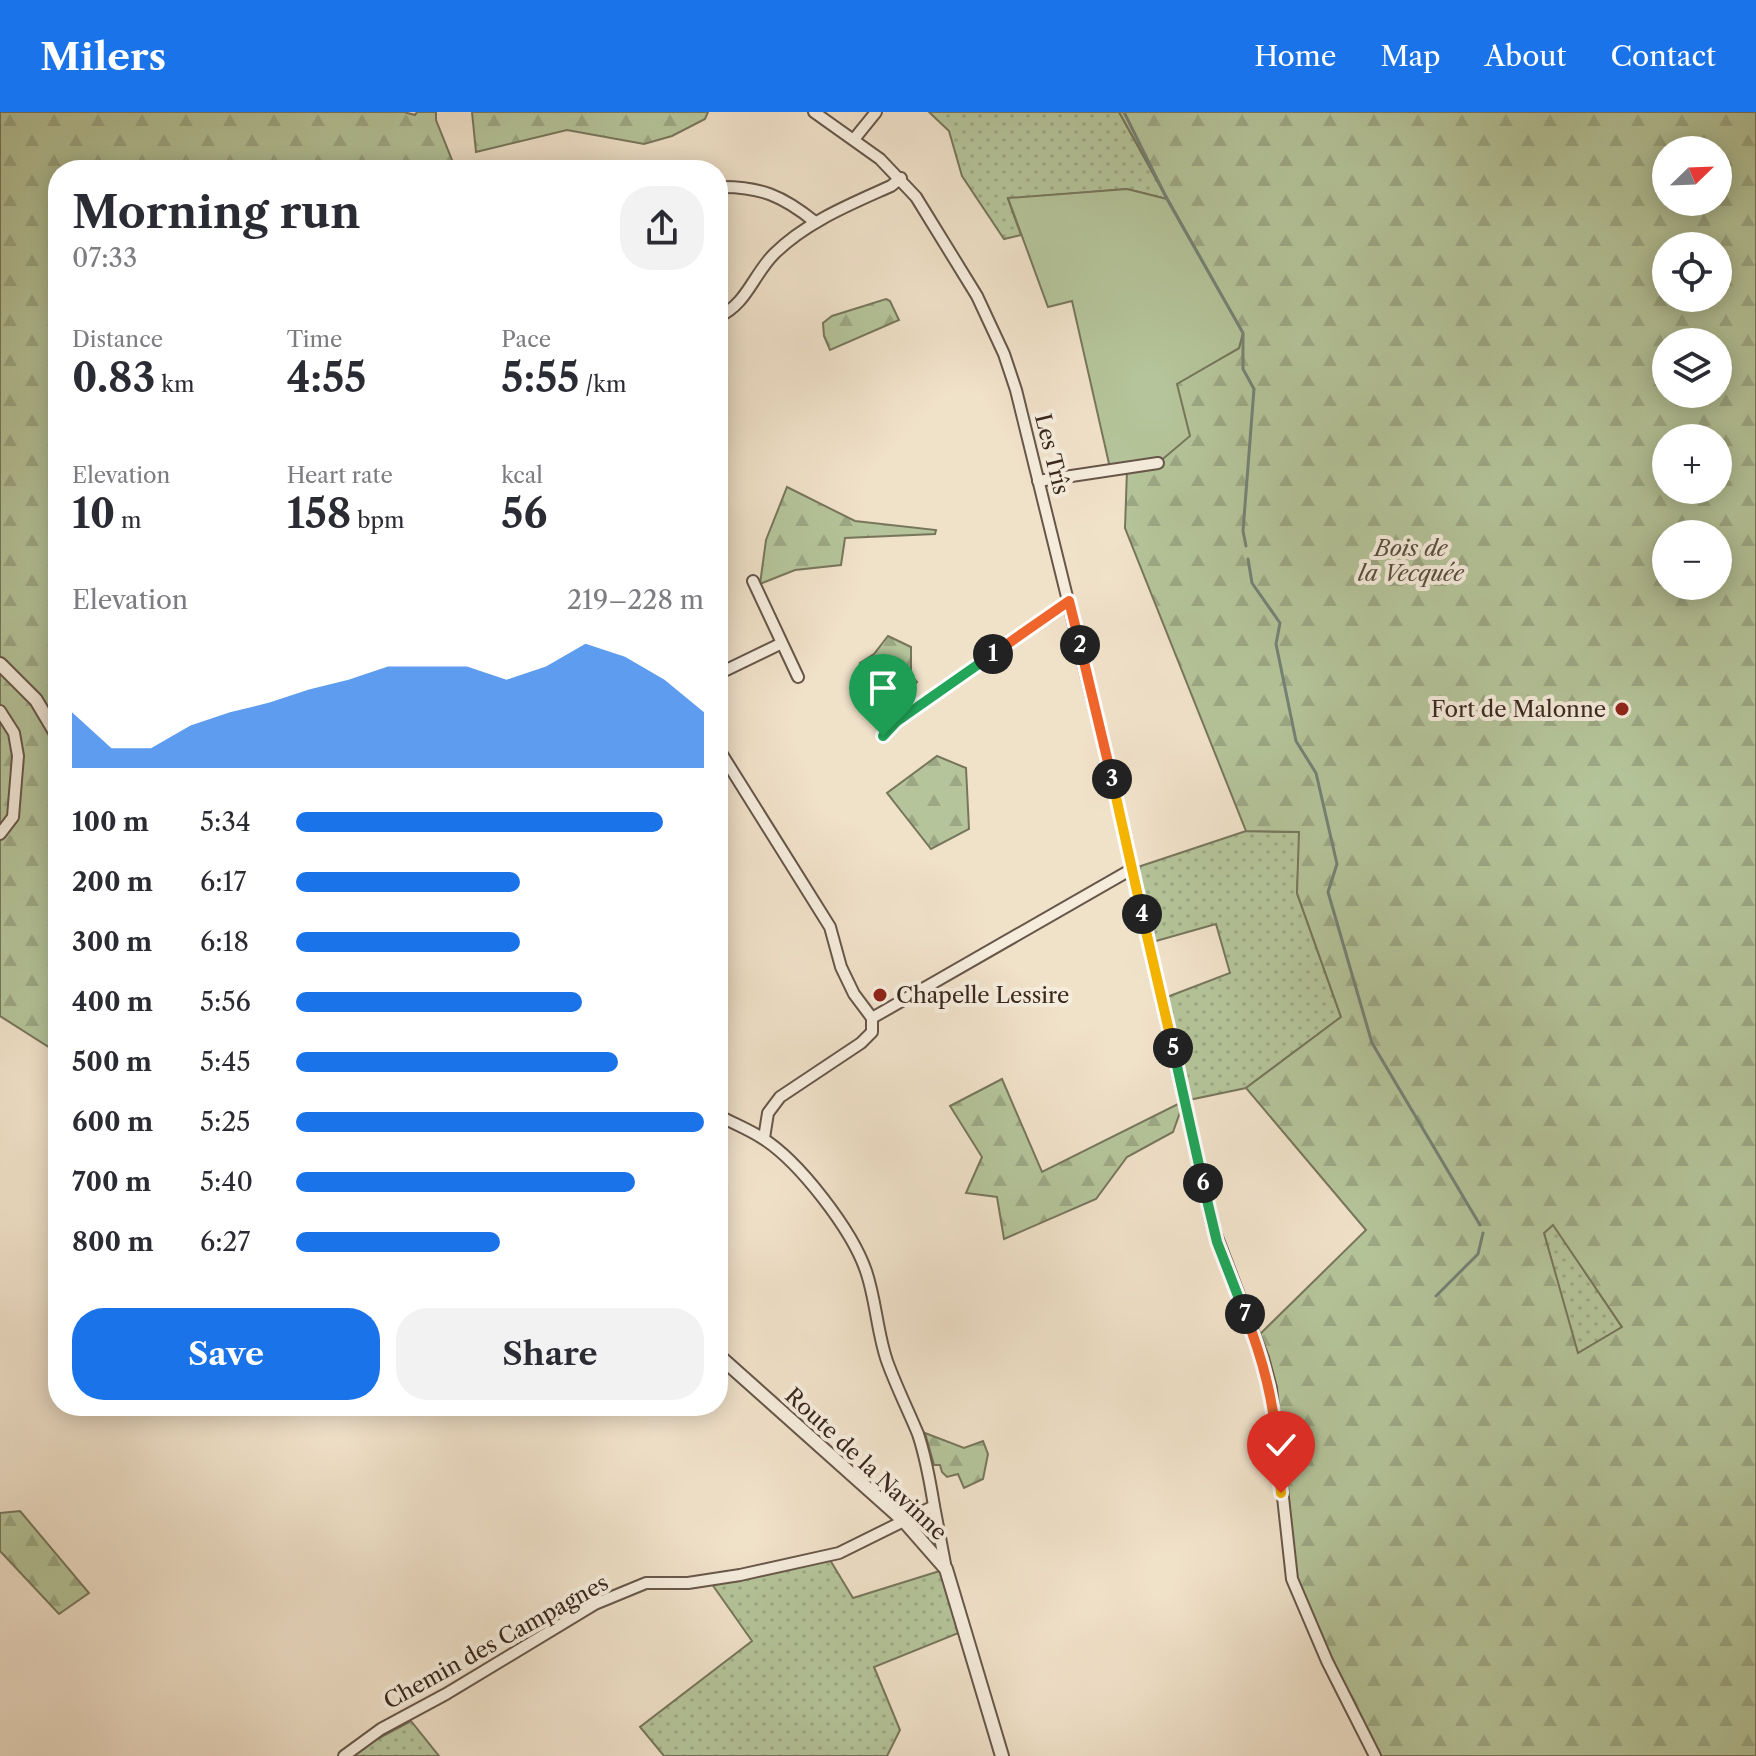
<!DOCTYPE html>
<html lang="en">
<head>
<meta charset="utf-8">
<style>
  :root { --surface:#fff; --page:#f2f2f3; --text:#2b2b33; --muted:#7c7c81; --accent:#1a73e8 }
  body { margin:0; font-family:"Libre Caslon Text",serif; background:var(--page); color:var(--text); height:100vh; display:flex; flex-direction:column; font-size:30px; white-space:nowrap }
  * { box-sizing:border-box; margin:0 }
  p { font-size:26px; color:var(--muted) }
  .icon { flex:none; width:44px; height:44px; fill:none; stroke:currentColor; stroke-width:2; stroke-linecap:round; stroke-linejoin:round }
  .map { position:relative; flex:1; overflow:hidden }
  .details { position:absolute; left:48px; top:48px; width:680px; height:1256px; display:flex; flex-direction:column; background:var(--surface); border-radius:32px; box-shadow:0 4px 20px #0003 }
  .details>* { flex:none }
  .needle { width:52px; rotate:67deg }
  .fabs { position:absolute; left:1652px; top:24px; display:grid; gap:16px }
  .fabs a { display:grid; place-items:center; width:80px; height:80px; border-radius:50%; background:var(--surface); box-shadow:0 4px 20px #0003; font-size:40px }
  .pin { position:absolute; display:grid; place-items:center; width:68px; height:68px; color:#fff; margin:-82px -34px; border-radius:50% 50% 50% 0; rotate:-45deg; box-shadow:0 0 8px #0007 }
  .pin .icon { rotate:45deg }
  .km { position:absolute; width:40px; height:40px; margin:-20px; border-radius:50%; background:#222; color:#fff; font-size:22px; line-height:40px; text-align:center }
  .round { display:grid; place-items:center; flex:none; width:84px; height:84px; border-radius:32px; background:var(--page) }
  .headline { display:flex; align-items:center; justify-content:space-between; height:136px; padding:0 24px }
  h1 { font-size:44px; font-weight:700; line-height:60px }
  .figures { display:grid; grid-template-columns:repeat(3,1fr); gap:12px; height:136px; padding:8px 24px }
  .figures div { display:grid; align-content:center }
  .figures b { font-size:40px; font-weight:700 }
  .figures small { font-size:22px; font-weight:400 }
  .figures p { font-size:22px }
  .chart { height:224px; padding:16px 24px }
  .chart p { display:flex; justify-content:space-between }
  .chart svg { width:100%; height:144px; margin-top:8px; fill:var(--accent); opacity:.7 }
  .button { display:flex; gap:16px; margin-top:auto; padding:16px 24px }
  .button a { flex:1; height:92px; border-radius:32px; background:var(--accent); color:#fff; font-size:32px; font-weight:700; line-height:92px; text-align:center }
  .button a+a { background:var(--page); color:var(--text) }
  ul { padding:0 24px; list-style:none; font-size:26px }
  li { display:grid; grid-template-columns:128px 96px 1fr; align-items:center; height:60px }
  li i { height:20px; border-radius:10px; background:var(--accent) }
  header { display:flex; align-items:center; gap:48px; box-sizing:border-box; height:112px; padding:0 40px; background:var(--accent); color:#fff }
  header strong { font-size:38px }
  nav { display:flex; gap:44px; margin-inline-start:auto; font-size:28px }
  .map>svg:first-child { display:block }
</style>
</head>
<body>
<header>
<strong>Milers</strong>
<nav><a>Home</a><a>Map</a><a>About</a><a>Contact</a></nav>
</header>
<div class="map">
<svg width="1756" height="1644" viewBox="0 0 1756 1644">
  <defs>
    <pattern id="grass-dots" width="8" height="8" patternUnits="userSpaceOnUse" patternTransform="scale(2)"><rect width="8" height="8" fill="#b5c49a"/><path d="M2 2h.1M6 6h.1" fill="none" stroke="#9ca884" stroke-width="1.8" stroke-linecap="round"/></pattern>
    <pattern id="forest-firs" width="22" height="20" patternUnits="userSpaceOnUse" patternTransform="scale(2)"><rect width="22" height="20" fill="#b5c49a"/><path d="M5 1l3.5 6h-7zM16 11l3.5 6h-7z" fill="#9ca884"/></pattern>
  </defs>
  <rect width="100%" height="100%" fill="#f0e1c9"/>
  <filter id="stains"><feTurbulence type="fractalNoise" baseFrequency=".0025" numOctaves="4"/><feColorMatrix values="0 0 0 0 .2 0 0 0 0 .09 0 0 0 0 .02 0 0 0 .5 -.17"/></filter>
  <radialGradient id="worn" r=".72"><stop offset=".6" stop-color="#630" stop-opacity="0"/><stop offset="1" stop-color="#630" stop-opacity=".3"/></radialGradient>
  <g fill="url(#grass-dots)" stroke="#77765c" stroke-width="2">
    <polygon points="929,0 1119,0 1167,87 1127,77 1008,87 1021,123 1004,127 962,64 949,19"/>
    <polygon points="1246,719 1300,720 1297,781 1341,905 1246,976 1184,989 1162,887 1230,861 1216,812 1149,831 1132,757"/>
    <polygon points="1553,1112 1622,1215 1577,1242 1544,1121"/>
    <polygon points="827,1443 853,1486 946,1457 966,1518 874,1555 900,1618 887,1644 664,1644 640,1615 752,1529 709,1468"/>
    <polygon points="411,1609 439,1644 351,1644 366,1633"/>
  </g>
  <g fill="url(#forest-firs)" stroke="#77765c" stroke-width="2" fill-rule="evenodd">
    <polygon points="0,0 404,0 415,3 417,0 436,0 436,8 456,58 58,58 58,941 0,904"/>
    <polygon points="472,0 708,0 705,7 672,24 644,32 567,18 476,40"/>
    <path d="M1119,0h637v1644h-381l-83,-176 -17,-165 -18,-78 109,-107 -120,-142 95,-71 -44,-124 2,-61 -53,-1 -121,-303 2,-58 49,-86 63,-36 4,-15zM1666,38h52v52h-52zM1666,134h52v52h-52zM1666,230h52v52h-52zM1666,326h52v52h-52zM1666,422h52v52h-52zM1553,1113l69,102 -44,26 -34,-120z"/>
    <polygon points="886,187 890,189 899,208 830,238 824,224 823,211 832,204"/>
    <polygon points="787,375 855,409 936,418 935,422 845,426 841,453 795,458 760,472 766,428"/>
    <polygon points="888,524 911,535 911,563 917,570 891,599 860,551 874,542"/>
    <polygon points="937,644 966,656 969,717 931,737 887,681"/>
    <polygon points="1002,967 1042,1060 1184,989 1173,1020 1127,1045 1096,1087 1004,1127 997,1085 966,1081 982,1045 950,994"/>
    <polygon points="925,1321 964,1336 983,1329 988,1342 983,1367 964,1376 958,1362 947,1365 942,1360 940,1353 934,1353"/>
    <polygon points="20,1399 89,1481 59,1502 0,1439 0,1401"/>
  </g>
  <polygon fill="#b5c49a" stroke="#77765c" stroke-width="2" points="1127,77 1167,87 1243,221 1239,236 1177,272 1190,324 1158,351 1110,356 1072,189 1048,195 1008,86"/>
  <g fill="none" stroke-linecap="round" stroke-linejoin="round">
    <g stroke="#748276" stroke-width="3">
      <polyline points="1124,0 1167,87 1243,221 1243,257 1254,277 1243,419 1246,434"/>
      <polyline points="1248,447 1252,471 1280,511 1276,532 1296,629 1316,661 1337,752 1328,780 1372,931 1480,1113"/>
      <polyline points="1436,1184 1478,1142 1483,1121"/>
    </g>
    <defs>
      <g id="minor">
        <polyline points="814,0 880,47 916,85 977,184 1004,242 1016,278 1107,647 1212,1112 1263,1246 1271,1276 1292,1467 1327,1549 1375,1644"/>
        <polyline points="855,26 876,0"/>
        <path d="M718,75c42,-1 65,9 97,35"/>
        <path d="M718,205c29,-13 35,-42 56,-63 32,-32 77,-50 117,-68l10,-8"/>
        <polyline points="1038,369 1158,351"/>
        <polyline points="753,469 798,565"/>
        <polyline points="718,562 780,532"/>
        <polyline points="0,599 14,621 18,644 13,705 0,722"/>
        <polyline points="883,624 896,610 1069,489"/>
        <polyline points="718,636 830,815 841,855 854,882 872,906"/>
        <polyline points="764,1026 768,1001 780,985 861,931 872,920 872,906 1132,757"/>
        <polyline points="934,1394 946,1457"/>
        <path d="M344,1644l37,-27 65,-35 149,-90 51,-21h42l52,-8 99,-22 95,-47c-4,-25 -8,-48 -16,-72 -10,-24 -22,-48 -31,-73 -10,-29 -11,-61 -21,-90 -14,-41 -67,-110 -104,-133 -14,-9 -30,-15 -44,-23"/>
      </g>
      <g id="tertiary">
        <polyline points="0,552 36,588 58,625"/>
        <polyline points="718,1243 904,1409 946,1457 1002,1644"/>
      </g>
    </defs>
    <use href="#minor" stroke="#675649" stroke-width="14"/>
    <use href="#tertiary" stroke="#675649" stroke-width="16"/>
    <use href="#minor" stroke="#f5ecdc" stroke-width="10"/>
    <use href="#tertiary" stroke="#f5ecdc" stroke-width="12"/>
  </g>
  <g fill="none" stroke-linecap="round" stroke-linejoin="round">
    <defs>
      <polyline id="split-1" points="883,624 896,610 993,542"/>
      <polyline id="split-2" points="993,542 1069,489 1080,533"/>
      <polyline id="split-3" points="1080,533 1112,667"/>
      <polyline id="split-4" points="1112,667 1142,802"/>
      <polyline id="split-5" points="1142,802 1173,936"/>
      <polyline id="split-6" points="1173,936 1203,1071"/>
      <polyline id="split-7" points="1203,1071 1217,1130 1245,1202"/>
      <path id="split-8" d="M1245,1202c18,45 29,86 32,133"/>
      <polyline id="split-9" points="1277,1335 1281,1381"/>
    </defs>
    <use href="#split-1" stroke="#fff" stroke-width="16"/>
    <use href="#split-2" stroke="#fff" stroke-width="16"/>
    <use href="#split-3" stroke="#fff" stroke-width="16"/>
    <use href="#split-4" stroke="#fff" stroke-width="16"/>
    <use href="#split-5" stroke="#fff" stroke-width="16"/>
    <use href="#split-6" stroke="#fff" stroke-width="16"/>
    <use href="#split-7" stroke="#fff" stroke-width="16"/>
    <use href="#split-8" stroke="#fff" stroke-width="16"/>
    <use href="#split-9" stroke="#fff" stroke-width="16"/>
    <use href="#split-1" stroke="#22a559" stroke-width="10"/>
    <use href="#split-2" stroke="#f0652b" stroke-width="10"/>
    <use href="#split-3" stroke="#f0652b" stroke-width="10"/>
    <use href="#split-4" stroke="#f5b400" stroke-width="10"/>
    <use href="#split-5" stroke="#f5b400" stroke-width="10"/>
    <use href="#split-6" stroke="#22a559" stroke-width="10"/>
    <use href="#split-7" stroke="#22a559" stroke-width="10"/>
    <use href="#split-8" stroke="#f0652b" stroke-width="10"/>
    <use href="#split-9" stroke="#f5b400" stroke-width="10"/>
  </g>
  <g fill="#8f2418" stroke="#f5ecdc" stroke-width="3">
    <circle cx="1622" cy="597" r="8"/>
    <circle cx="880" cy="883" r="8"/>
  </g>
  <g text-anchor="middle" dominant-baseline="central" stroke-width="8" stroke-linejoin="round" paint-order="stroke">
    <g font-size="22" fill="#39271e" stroke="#f5ecdc">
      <text transform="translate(1052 342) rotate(76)">Les Trîs</text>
      <text transform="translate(866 1352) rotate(43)">Route de la Navinne</text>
      <text transform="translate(496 1530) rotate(-29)">Chemin des Campagnes</text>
    </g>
    <g font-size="22" font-style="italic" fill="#584e3d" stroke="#f5ecdc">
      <text x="1411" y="436">Bois de<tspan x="1411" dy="25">la Vecquée</tspan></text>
    </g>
    <g font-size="22" fill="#39271e" stroke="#f5ecdc" text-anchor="end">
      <text x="1606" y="597">Fort de Malonne</text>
      <text x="896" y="883" text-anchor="start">Chapelle Lessire</text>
    </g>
  </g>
  <rect width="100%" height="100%" filter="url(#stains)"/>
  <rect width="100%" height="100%" fill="url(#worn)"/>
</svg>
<div class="fabs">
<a><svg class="needle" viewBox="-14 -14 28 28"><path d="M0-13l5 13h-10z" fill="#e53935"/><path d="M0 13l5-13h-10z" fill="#7c7c81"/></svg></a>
<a><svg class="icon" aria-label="locate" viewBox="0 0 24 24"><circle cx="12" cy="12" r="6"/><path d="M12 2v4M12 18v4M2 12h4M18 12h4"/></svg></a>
<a><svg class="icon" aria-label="layers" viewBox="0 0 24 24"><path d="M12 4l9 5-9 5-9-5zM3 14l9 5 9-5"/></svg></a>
<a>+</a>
<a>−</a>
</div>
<div class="pin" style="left:883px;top:624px;background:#1e9e55"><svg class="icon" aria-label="arrive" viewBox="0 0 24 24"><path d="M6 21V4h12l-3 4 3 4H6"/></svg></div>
<div class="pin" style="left:1281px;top:1381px;background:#d93025"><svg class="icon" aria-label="check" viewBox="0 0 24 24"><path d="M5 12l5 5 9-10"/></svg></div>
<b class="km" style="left:993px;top:542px">1</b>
<b class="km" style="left:1080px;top:533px">2</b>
<b class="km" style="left:1112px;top:667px">3</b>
<b class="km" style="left:1142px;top:802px">4</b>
<b class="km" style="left:1173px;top:936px">5</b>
<b class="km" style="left:1203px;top:1071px">6</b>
<b class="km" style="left:1245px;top:1202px">7</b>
<section class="details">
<div class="headline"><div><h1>Morning run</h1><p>07:33</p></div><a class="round"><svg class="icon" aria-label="share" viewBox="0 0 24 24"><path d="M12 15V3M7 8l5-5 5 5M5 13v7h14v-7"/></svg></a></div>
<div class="figures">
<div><p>Distance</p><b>0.83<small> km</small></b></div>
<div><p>Time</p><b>4:55</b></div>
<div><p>Pace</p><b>5:55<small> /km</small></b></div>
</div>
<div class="figures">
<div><p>Elevation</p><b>10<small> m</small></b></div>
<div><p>Heart rate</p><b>158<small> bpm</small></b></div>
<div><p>kcal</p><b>56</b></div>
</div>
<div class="chart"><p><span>Elevation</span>219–228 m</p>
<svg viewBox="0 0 160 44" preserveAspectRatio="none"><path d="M0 44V27L10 38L20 38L30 31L40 27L50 24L60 20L70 17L80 13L90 13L100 13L110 17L120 13L130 6L140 10L150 17L160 27V44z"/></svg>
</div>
<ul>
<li><b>100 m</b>5:34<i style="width:90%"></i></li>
<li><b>200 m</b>6:17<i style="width:55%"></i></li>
<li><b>300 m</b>6:18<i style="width:55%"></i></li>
<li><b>400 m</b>5:56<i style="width:70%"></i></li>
<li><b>500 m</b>5:45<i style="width:79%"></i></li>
<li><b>600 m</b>5:25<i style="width:100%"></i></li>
<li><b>700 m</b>5:40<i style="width:83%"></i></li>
<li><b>800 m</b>6:27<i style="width:50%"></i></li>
</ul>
<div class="button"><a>Save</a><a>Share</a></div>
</section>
</div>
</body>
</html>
